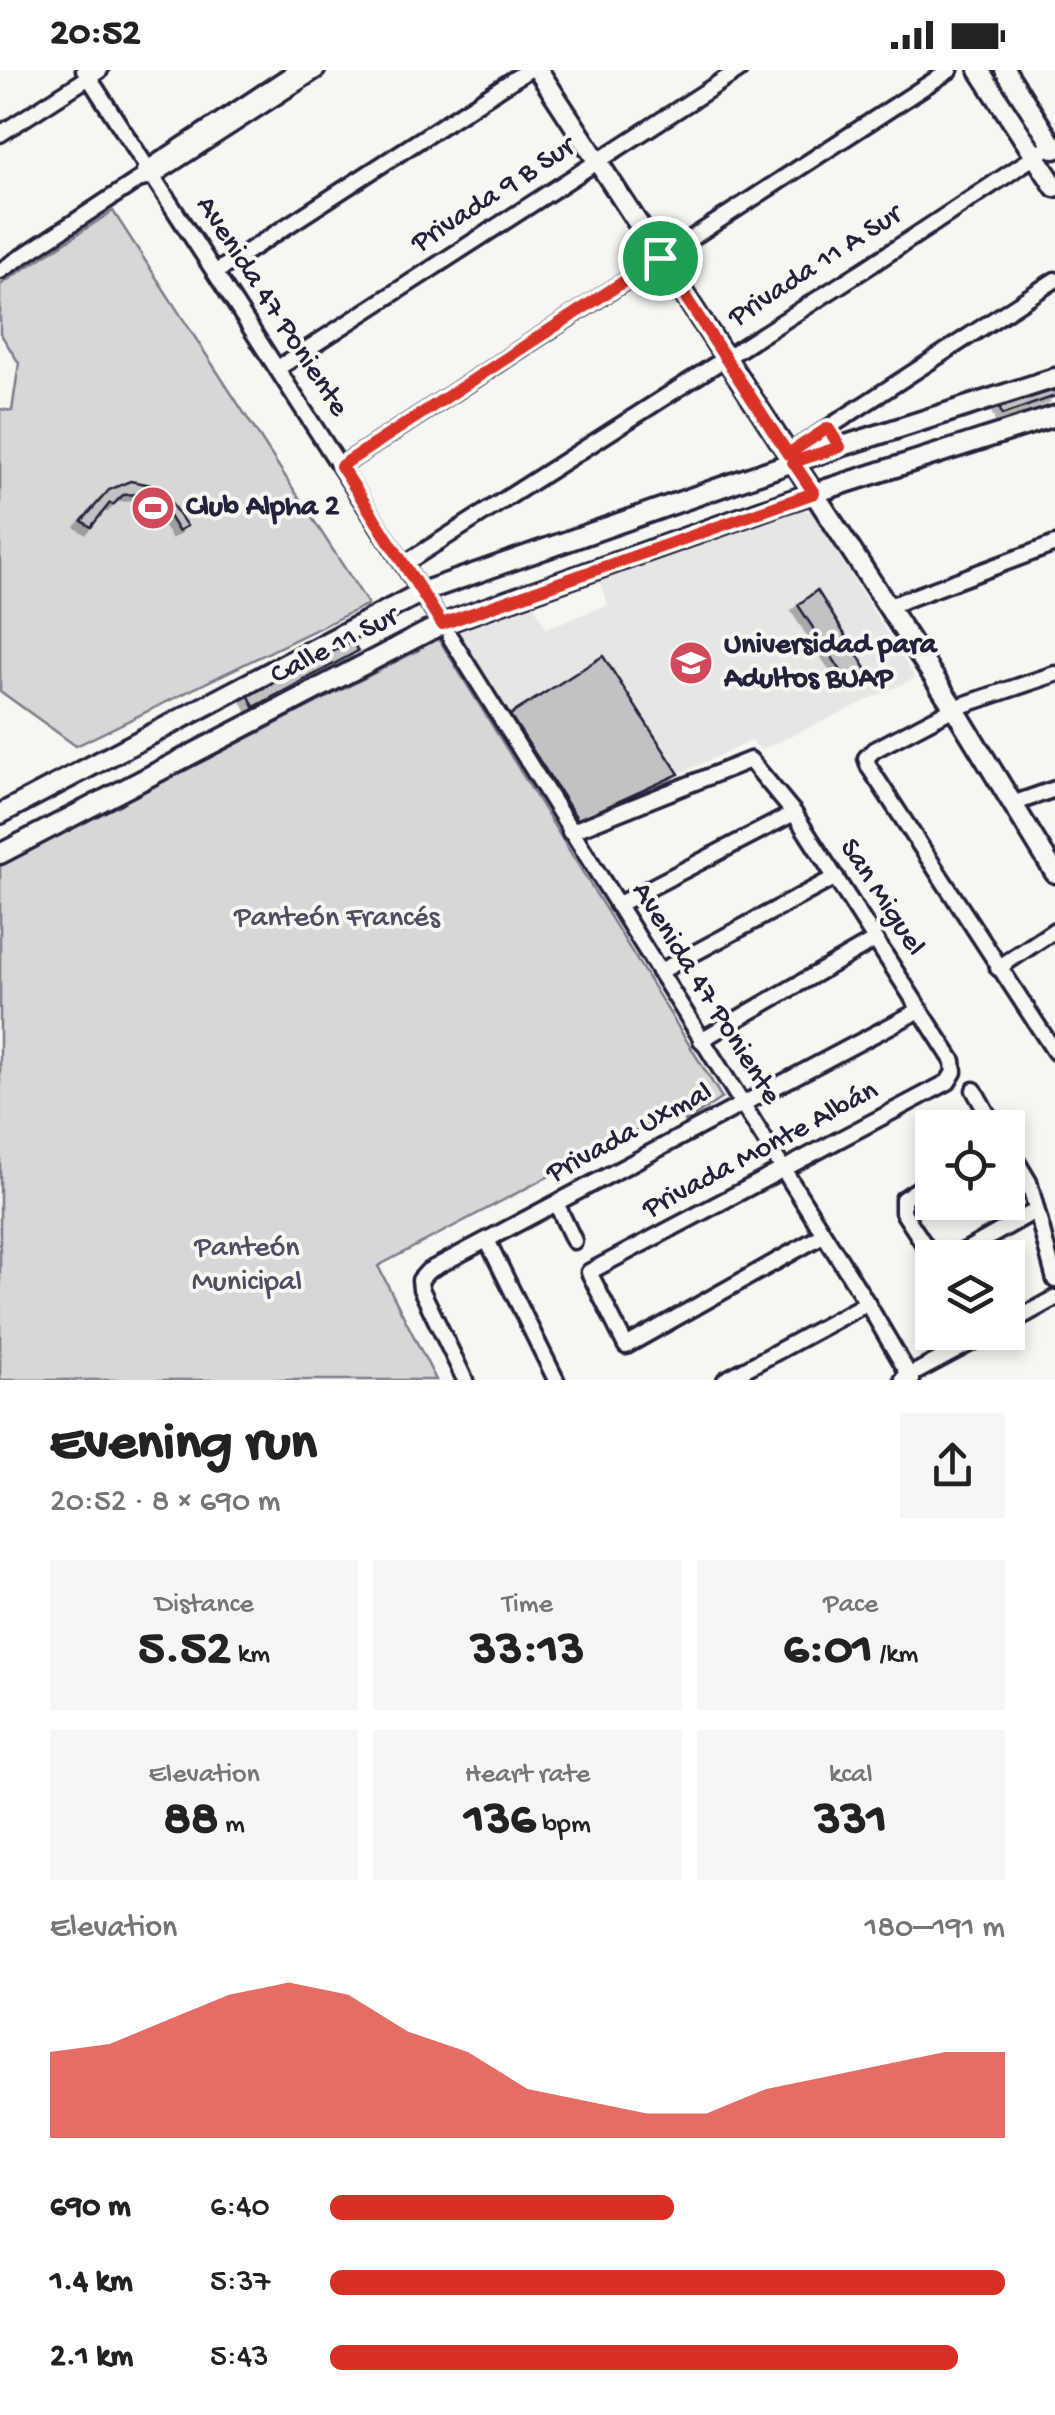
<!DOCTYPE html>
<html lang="en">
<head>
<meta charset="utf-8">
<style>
  :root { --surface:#fff; --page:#f6f6f6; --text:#222; --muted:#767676; --accent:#d93025 }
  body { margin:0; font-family:"Gochi Hand",sans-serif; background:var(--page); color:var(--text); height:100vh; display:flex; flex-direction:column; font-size:38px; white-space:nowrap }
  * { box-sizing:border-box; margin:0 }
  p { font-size:32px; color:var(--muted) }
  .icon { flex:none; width:55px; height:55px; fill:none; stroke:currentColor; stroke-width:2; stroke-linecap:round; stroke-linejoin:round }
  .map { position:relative; height:1310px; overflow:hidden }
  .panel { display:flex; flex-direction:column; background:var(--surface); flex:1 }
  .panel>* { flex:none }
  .controls { position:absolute; left:915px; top:1040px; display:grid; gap:20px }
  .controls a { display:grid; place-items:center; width:110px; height:110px; border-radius:0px; background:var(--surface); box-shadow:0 5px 15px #0003; font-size:50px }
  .pin { position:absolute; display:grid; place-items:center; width:85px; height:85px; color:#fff; margin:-42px; border:5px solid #fff; border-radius:50%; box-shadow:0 2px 10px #0007 }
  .round { display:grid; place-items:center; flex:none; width:105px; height:105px; border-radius:0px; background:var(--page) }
  .overview { display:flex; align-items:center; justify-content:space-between; height:170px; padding:0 50px }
  h1 { font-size:55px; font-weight:700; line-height:75px }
  .figures { display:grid; grid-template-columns:repeat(3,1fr); gap:15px; height:170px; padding:10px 50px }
  .figures div { display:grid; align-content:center; border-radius:0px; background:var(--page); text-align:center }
  .figures b { font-size:50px; font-weight:700 }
  .figures small { font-size:28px; font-weight:400 }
  .figures p { font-size:28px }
  .chart { height:280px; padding:20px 50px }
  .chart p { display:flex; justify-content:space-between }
  .chart svg { width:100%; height:180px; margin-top:10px; fill:var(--accent); opacity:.7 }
  ul { padding:0 50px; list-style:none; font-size:32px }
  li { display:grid; grid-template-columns:160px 120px 1fr; align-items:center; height:75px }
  li i { height:25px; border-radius:12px; background:var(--accent) }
  .status { display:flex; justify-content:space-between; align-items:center; height:70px; padding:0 50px; background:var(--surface); direction:ltr }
  .status svg { height:28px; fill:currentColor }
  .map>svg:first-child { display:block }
</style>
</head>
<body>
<div class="status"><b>20:52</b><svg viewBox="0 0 49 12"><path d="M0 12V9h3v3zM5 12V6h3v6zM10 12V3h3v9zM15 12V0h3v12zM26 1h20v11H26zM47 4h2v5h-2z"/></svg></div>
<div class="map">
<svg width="1055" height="1310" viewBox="0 0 1055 1310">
  <defs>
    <filter id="shadow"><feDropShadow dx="-6" dy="6" stdDeviation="0" flood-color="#0004"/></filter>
  </defs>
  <rect width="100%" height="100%" fill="#f6f6f2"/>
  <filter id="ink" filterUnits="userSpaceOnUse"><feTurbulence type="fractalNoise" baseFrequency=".01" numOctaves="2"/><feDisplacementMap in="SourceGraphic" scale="20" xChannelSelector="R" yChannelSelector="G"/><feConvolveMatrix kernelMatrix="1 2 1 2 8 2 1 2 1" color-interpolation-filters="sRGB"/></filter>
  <g filter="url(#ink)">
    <polygon fill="#e6e6e4" points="799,439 812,442 915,608 761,680 751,671 578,750 466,577 459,559 533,533 546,558 608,535 600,512"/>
    <g fill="#d7d7d7" stroke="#7c7c89" stroke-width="2.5">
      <polygon points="113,141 368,534 76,676 0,621 0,339 12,341 19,293 0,263 0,215"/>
      <polygon points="437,566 722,1028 686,1052 677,1039 378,1196 436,1310 0,1310 0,796 419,580 416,571"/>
    </g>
    <g fill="#c2c2c4" stroke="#22223b" stroke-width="2.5" filter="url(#shadow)">
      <polygon points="1055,312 1055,326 1002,345 997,331"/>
      <polygon points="130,411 152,415 163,422 187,456 178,461 163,436 160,438 139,424 123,425 113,435 110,433 91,457 82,451 109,420"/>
      <polygon points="817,520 867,600 849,613 798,535"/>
      <polygon points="351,569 358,581 254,637 248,624"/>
      <polygon points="603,586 679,704 578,750 510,645"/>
    </g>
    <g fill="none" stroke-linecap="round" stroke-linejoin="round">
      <defs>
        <g id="minor">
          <polyline points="84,0 443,556"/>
          <polyline points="0,64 100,0"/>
          <polyline points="144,101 297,0"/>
          <polyline points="0,201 138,110 153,106 317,0"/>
          <polyline points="216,202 528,0"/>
          <polyline points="278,298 739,0"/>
          <polyline points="788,384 1055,210"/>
          <polyline points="341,396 950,0"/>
          <polyline points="404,494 868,197 1055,73"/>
          <polyline points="889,536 1055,474"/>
          <polyline points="450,567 867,1233 912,1310"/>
          <polyline points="1055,604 954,638 874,680 866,688 869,697 1055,982"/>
          <polyline points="1012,734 1055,719"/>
          <polyline points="570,762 750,690 794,743 953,991 954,1002 948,1012 589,1202 626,1276 823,1165"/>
          <polyline points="617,835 794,743"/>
          <polyline points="998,898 1055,860"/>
          <polyline points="659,902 836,807"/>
          <polyline points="701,970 875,870"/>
          <polyline points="974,1020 995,1058"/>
          <polyline points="1008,1077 1029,1112 1055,1210"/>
          <polyline points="932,1110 903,1129 903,1142 933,1188"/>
          <polyline points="557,1135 574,1171"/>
          <polyline points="488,1172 556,1310"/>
          <polyline points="952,1188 1035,1141"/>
          <polyline points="1008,1254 1055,1228"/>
          <polyline points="903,1309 991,1262"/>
          <polyline points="465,1310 421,1219 420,1210 428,1201 920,940"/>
          <polyline points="725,1310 867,1233"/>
        </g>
        <g id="major">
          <polyline points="538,0 954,638 1055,803"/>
          <polyline points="979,0 1055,117"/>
          <polyline points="1005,0 1055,79"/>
          <polyline points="0,744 422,522 793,392 1055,308"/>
          <polyline points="0,784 442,554 786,432 1055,346"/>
        </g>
      </defs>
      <use href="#minor" stroke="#22223b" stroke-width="21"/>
      <use href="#major" stroke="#22223b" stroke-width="25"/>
      <use href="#minor" stroke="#f6f6f2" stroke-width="14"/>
      <use href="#major" stroke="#f6f6f2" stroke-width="18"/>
    </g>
  </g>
  <g fill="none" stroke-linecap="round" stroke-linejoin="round" filter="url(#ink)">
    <defs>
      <polygon id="route" points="660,188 788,384 828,358 840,377 793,392 814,423 442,554 341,396"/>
    </defs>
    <use href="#route" stroke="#fff" stroke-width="20"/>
    <use href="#route" stroke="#d93025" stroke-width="12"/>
  </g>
  <defs>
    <symbol id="stadium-disc" viewBox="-11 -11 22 22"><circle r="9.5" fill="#d1495b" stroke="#f6f6f2"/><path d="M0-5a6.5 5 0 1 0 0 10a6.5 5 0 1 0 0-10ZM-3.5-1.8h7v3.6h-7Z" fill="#fff"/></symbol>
    <symbol id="university-disc" viewBox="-11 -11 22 22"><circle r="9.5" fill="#d1495b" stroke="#f6f6f2"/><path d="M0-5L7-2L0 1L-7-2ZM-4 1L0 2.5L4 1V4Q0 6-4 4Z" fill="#fff"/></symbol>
  </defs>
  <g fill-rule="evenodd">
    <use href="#stadium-disc" x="128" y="413" width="50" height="50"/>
    <use href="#university-disc" x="666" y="568" width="50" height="50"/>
  </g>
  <g text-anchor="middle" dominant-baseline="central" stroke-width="8" stroke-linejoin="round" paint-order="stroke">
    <g font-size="30" fill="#22223b" stroke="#f6f6f2">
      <text transform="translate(494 126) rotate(-33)">Privada 9 B Sur</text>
      <text transform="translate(816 197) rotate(-33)">Privada 11 A Sur</text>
      <text transform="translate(271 237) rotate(57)">Avenida 47 Poniente</text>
      <text transform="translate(335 577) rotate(-27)">Calle 11 Sur</text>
      <text transform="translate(881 828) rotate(57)">San Miguel</text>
      <text transform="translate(705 924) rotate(58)">Avenida 47 Poniente</text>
      <text transform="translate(630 1064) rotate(-28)">Privada Uxmal</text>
      <text transform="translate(761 1081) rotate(-28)">Privada Monte Albán</text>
    </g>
    <g font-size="30" font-weight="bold" fill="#22223b" stroke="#f6f6f2" text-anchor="start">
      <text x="186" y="438">Club Alpha 2</text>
      <text x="724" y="576">Universidad para<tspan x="724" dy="34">Adultos BUAP</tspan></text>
    </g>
    <g font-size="30" fill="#4f4f62" stroke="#f6f6f2">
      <text x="337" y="849">Panteón Francés</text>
      <text x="247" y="1179">Panteón<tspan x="247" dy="34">Municipal</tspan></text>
    </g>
  </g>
</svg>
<div class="controls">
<a><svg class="icon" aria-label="locate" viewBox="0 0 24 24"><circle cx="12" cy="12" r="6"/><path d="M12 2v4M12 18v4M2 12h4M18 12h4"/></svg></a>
<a><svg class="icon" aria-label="layers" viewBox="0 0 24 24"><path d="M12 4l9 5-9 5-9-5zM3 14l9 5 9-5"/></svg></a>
</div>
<div class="pin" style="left:660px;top:188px;background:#1e9e55"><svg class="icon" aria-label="arrive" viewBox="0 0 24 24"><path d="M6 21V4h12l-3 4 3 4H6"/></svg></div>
</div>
<section class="panel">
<div class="overview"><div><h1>Evening run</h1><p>20:52 · 8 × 690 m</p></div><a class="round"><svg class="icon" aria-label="share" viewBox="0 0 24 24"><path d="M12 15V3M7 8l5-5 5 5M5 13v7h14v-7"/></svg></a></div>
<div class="figures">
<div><p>Distance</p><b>5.52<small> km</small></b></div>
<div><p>Time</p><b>33:13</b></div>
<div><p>Pace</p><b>6:01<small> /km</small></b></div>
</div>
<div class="figures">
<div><p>Elevation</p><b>88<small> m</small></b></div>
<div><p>Heart rate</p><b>136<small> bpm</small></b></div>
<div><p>kcal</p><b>331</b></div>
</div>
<div class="chart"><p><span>Elevation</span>180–191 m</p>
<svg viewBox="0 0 160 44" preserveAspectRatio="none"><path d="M0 44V23L10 21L20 15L30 9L40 6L50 9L60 18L70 23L80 32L90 35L100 38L110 38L120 32L130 29L140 26L150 23L160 23V44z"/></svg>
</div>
<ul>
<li><b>690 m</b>6:40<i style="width:51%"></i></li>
<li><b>1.4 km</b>5:37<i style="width:100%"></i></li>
<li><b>2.1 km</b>5:43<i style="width:93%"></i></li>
</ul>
</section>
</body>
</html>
